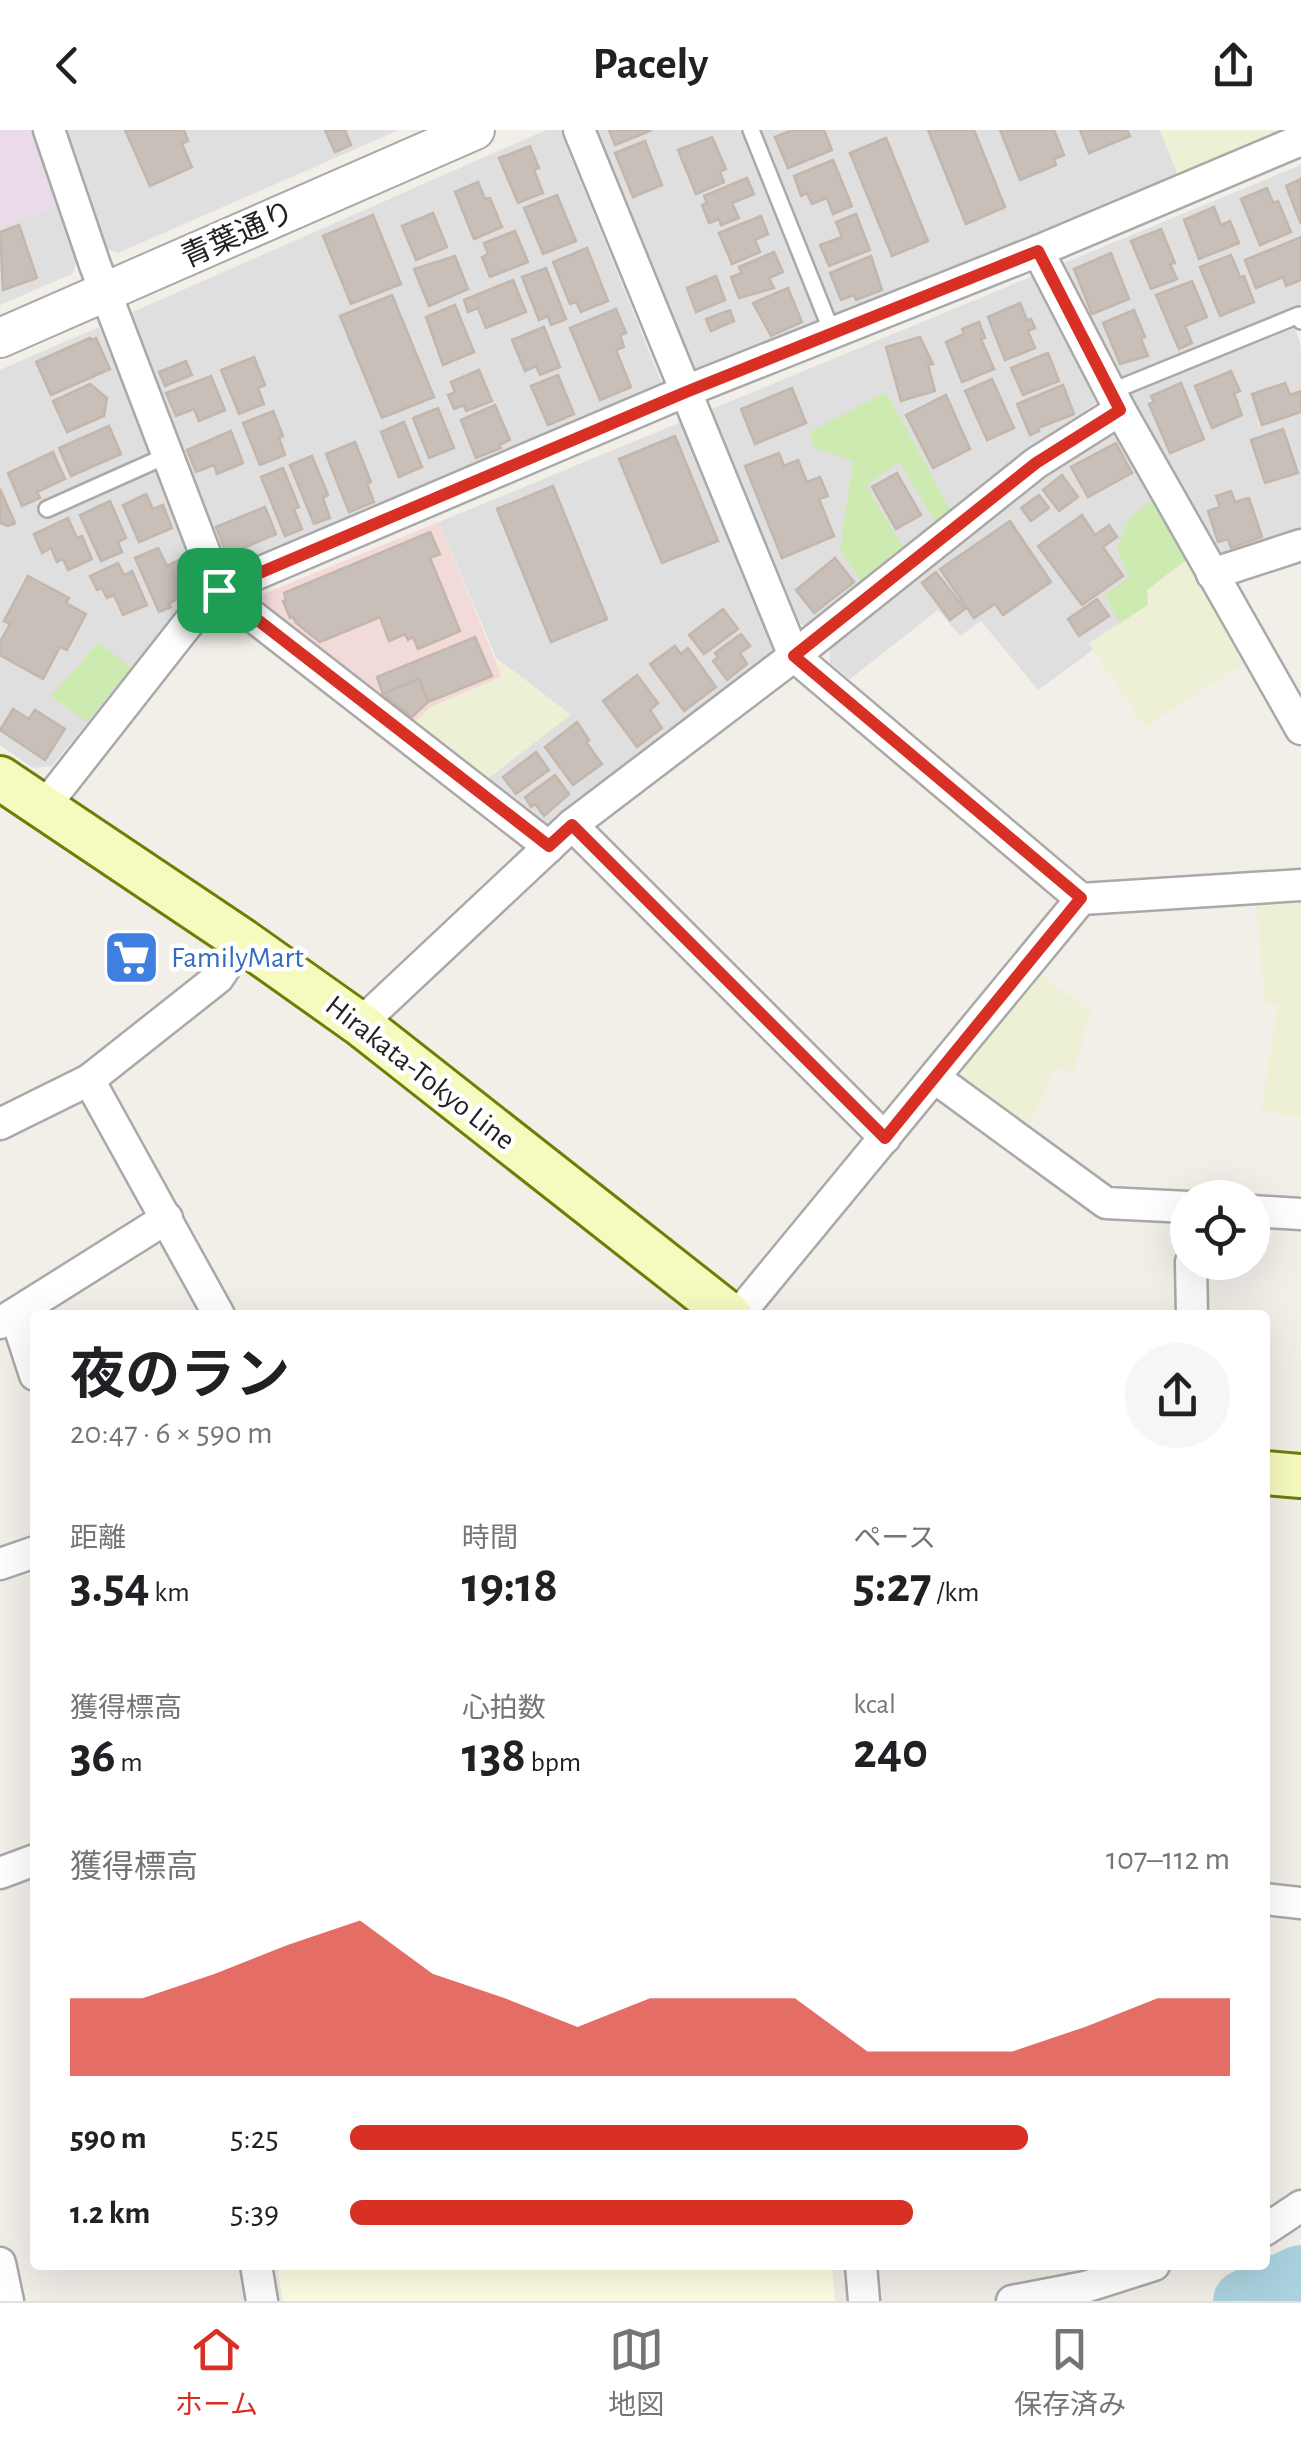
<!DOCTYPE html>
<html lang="ja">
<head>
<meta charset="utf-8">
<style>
  :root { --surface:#fff; --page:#f6f6f6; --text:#202124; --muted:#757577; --line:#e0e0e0; --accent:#d93025 }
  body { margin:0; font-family:"Alegreya Sans","Noto Sans JP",sans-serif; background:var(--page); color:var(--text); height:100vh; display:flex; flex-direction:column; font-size:38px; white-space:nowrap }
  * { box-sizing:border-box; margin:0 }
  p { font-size:32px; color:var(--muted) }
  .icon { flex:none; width:55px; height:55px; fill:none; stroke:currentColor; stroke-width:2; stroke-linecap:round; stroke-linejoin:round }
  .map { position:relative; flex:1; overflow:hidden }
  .side { position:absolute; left:30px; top:1180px; width:1240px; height:960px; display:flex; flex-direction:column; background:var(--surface); border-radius:10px; box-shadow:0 10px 40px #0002 }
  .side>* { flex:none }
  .buttons { position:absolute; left:1170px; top:1050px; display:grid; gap:20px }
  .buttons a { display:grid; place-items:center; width:100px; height:100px; border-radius:50%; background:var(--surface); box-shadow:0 10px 40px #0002; font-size:50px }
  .pin { position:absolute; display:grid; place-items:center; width:85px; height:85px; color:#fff; margin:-42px; border-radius:20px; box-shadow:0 5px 15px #0006 }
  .round { display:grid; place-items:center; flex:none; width:105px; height:105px; border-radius:52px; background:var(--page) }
  .overview { display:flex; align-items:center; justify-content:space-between; height:170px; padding:0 40px }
  h1 { font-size:55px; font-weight:700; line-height:75px }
  .metrics { display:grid; grid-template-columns:repeat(3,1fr); gap:15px; height:170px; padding:10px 40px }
  .metrics div { display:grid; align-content:center }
  .metrics b { font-size:50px; font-weight:700 }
  .metrics small { font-size:28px; font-weight:400 }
  .metrics p { font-size:28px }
  .chart { height:280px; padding:20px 40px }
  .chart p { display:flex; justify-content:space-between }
  .chart svg { width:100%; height:180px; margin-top:10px; fill:var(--accent); opacity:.7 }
  ul { padding:0 40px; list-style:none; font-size:32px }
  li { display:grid; grid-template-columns:160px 120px 1fr; align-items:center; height:75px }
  li i { height:25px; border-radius:12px; background:var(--accent) }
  header { display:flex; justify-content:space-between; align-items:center; height:130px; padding:0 40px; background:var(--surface); font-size:45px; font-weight:700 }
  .tab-bar { display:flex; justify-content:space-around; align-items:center; height:140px; border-top:2px solid var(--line); background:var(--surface); font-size:28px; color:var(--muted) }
  .tab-bar a { display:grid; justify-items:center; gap:5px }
  .tab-bar .selected { color:var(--accent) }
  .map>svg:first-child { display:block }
</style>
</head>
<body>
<header><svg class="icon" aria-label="back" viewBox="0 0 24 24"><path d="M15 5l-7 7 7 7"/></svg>Pacely<svg class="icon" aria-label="share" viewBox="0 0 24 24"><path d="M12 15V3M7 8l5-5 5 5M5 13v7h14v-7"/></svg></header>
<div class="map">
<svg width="1301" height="2171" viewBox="0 0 1301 2171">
  <rect width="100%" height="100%" fill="#f2efe9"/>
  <g fill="#e0dfdf">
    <polygon points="65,0 399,0 118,123 104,118"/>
    <polygon points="546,0 560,0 664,259 237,439 224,430 126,185"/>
    <polygon points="595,0 740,0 818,194 694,246"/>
    <polygon points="762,0 1160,0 1178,45 836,185"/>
    <polygon points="1301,35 1301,175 1121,247 1059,135"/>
    <polygon points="58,76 77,132 72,144 0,175 0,96"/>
    <polygon points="1033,146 1102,268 810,497 793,492 707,281"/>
    <polygon points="99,197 202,452 52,636 33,638 0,615 0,240"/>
    <polygon points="1295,198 1301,217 1301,401 1221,428 1131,264"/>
    <polygon points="681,292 775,520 548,697 487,649 570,584 496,528 439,392"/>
    <polygon points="1117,295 1190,427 1148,475 1089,514 1093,520 1038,560 981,491 960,506 938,480 850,549 830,533 830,516 1057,334"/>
  </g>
  <polygon fill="#f2dad9" points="439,392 502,547 431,577 415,593 263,479 261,465"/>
  <polygon fill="#ebdbe8" points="0,0 33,0 58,76 0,96"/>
  <polygon fill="#ffffe5" points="277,2135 832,2135 835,2171 283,2171"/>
  <g fill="#eef0d5">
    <polygon points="1160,0 1288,0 1178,45"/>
    <polygon points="1190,427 1248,531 1145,597 1089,513 1148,475 1146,460"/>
    <polygon points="496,528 571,585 487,649 415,593 431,577 501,547"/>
    <polygon points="1256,771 1301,771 1301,986 1261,981 1278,875 1265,874"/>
    <polygon points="1038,843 1091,881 1074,943 1056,937 1028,997 965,950 963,935"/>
  </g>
  <g fill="#cdebb0">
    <polygon points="886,262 953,385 938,397 899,331 866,356 906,422 864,455 840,420 853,331 813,317 810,302"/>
    <polygon points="1156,366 1190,427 1147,460 1148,475 1120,493 1105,465 1129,447 1117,419 1129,389"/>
    <polygon points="99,512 131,538 87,592 51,566"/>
  </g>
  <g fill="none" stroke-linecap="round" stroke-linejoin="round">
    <polyline stroke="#aad3df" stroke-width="62" points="1244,2171 1301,2146"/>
  </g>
  <g fill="#c7bfb8" stroke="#c4b6ab" stroke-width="2.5">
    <polygon points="125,0 184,0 188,11 182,14 192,37 150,56"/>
    <polygon points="325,0 345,0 351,15 335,22"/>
    <polygon points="609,0 652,0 615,15"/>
    <polygon points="792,0 824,0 832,20 788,38 775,7"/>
    <polygon points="928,0 974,0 1005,77 966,94"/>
    <polygon points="1000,0 1054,0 1064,25 1054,29 1056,35 1020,50"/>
    <polygon points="1080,0 1127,0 1130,6 1089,23"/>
    <polygon points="712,7 726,39 720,42 724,52 696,64 678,20"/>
    <polygon points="886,8 928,111 892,126 850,23"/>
    <polygon points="645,11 662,55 633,67 615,23"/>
    <polygon points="530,16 539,38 534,40 543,63 518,73 499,28"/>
    <polygon points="833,30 852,76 833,84 827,68 812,74 807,63 801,66 794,46"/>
    <polygon points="747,48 754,64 732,73 739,88 721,95 719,89 709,93 702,75 707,73 704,66"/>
    <polygon points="1301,49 1301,94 1286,56"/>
    <polygon points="478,52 485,69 490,68 502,97 474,109 455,62"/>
    <polygon points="1267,58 1273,73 1278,71 1291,102 1260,115 1241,69"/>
    <polygon points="557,65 576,111 543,124 524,78"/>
    <polygon points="1214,77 1221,95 1230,91 1239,113 1199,129 1184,90"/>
    <polygon points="433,83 447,117 416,130 402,96"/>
    <polygon points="856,84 870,120 829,136 820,115 842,107 836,92"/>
    <polygon points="373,85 401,154 351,174 323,106"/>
    <polygon points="761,86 768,104 755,110 760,122 732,134 719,103"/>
    <polygon points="19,95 37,148 3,160 0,102"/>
    <polygon points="1161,99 1175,133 1170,134 1177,149 1151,159 1131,111"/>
    <polygon points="515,101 528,132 490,147 482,127 488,124 484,113"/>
    <polygon points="1301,107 1301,150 1286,156 1283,147 1256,158 1245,130"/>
    <polygon points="587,118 608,171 581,182 576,172 570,174 553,132"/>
    <polygon points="774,122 783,142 769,148 774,158 739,168 731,147 742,143 739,137"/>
    <polygon points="1111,123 1129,169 1092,184 1074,139"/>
    <polygon points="1231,125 1240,147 1244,146 1254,172 1220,186 1200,137"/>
    <polygon points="455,126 468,159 429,176 414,139"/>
    <polygon points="871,126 882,160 856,170 854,165 841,170 830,143"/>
    <polygon points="546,138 566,189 551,195 548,186 539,190 522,147"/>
    <polygon points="716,146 725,170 696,182 687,158"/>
    <polygon points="513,150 526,182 486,198 478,178 468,182 464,170"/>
    <polygon points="1192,151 1207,187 1185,196 1192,213 1179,219 1156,165"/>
    <polygon points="788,158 802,192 771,206 753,173"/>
    <polygon points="392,165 434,267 382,288 340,186"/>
    <polygon points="1020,173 1027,190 1031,189 1035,198 1028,201 1035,218 1005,230 988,187"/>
    <polygon points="455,175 474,222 443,235 426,187"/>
    <polygon points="616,179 626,203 620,205 624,217 616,220 631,257 600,270 570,198"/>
    <polygon points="730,180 734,191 711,201 706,189"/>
    <polygon points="1134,180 1145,207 1141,209 1148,226 1120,234 1103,193"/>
    <polygon points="979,192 985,208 981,209 994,239 962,252 946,212 964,204 962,199"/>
    <polygon points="544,197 560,237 540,245 536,236 525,241 512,210"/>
    <polygon points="920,207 933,234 928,235 935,261 901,271 886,217"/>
    <polygon points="90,208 91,210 96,208 110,239 51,265 36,232"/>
    <polygon points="1048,223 1059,251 1023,265 1011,238"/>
    <polygon points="254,227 265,255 258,258 264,274 239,284 221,240"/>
    <polygon points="186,231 192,245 165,256 159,242"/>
    <polygon points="479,240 492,271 466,281 464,275 454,279 448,265 455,262 451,252"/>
    <polygon points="1231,241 1240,261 1234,263 1242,285 1212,298 1195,256"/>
    <polygon points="558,245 574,284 548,295 531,256"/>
    <polygon points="211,246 225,280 199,291 194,279 176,286 166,263"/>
    <polygon points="992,249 1014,298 987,310 965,261"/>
    <polygon points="1181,253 1204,309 1170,323 1149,274 1154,272 1151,266"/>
    <polygon points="1285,253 1290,265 1301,261 1301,282 1262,295 1252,264"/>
    <polygon points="90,254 107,268 104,286 67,302 53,271"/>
    <polygon points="1063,255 1074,284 1038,298 1039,301 1030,305 1017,274"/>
    <polygon points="792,258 806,293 755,314 741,279"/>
    <polygon points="946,265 970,319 933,338 906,285"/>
    <polygon points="495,275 510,310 499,315 501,318 476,328 461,290"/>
    <polygon points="438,278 454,318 429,328 413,288"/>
    <polygon points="273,281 283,306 279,308 285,325 260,335 243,293"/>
    <polygon points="404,292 422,337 399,347 381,302"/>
    <polygon points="109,296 121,324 71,346 59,318"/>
    <polygon points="1283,299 1298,343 1265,353 1251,310"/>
    <polygon points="231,301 243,333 217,344 214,335 196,342 187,320"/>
    <polygon points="675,306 718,411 662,433 619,329"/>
    <polygon points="355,312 371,352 367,354 374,372 349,382 326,324"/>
    <polygon points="1116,313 1132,343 1088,367 1071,337"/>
    <polygon points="53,322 65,349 37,362 40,368 22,376 8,343"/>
    <polygon points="779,323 784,336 798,330 807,352 820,347 828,366 819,369 834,406 782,428 745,336"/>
    <polygon points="312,326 328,365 323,368 330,388 314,394 290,335"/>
    <polygon points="283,338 299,377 294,379 302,399 285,406 261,347"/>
    <polygon points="897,343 921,385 896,399 872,357"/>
    <polygon points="1062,345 1078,367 1059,381 1043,360"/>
    <polygon points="553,356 607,489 551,512 497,379"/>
    <polygon points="0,359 15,393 8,396 0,393"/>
    <polygon points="1231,361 1235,372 1249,368 1262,407 1231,418 1228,409 1218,412 1208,381 1220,377 1216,366"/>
    <polygon points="146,364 153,379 163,375 172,398 139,412 123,375"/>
    <polygon points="1039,365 1049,378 1031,391 1021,378"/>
    <polygon points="110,371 126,408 118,412 122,422 101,431 80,385"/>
    <polygon points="265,377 276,404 227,425 216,397"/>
    <polygon points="1082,385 1095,405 1109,395 1117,407 1103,417 1123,446 1082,475 1038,416"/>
    <polygon points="68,388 77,408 82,406 92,429 68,440 63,429 57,432 51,418 42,423 34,404"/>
    <polygon points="1010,391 1051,452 1003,485 995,474 974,488 940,439"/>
    <polygon points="430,402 440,424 430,428 460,501 418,519 413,507 408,510 405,504 389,511 380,487 320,512 296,493 293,487 290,488 283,471 286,470 284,463"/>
    <polygon points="158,418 167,436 181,429 191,450 179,455 184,466 169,473 171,477 159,482 135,428"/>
    <polygon points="835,428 854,452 814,483 796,460"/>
    <polygon points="118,433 124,445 132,441 147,475 123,485 114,465 107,468 102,458 97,460 90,446"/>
    <polygon points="936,442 965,479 950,490 922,453"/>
    <polygon points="28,446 69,468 66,473 86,484 67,520 60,517 43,549 0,525 0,512 10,494 4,491"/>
    <polygon points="1097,469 1109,486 1079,506 1068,489"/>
    <polygon points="723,479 738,499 704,524 689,505"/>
    <polygon points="741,504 750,516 740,523 747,534 727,550 713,531 718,527 715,523"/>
    <polygon points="475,507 492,546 428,572 419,549 383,564 377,547"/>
    <polygon points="675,516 681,524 688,518 716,557 684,581 650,534"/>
    <polygon points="637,545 658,573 650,580 662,598 637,617 603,571"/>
    <polygon points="419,549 428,572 412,587 383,564"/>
    <polygon points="13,579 29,589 35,580 65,599 45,630 0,600"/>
    <polygon points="577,592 589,610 586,612 602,634 573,655 545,617"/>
    <polygon points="536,622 549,640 516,664 503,647"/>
    <polygon points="555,645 569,664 544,686 535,674 531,677 525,667"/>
  </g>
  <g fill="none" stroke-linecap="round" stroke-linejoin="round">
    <defs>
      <g id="service">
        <polyline points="751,0 832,202"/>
        <polyline points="1110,262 1299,185 1301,191"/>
        <polyline points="47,379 168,325"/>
      </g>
      <g id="minor">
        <polyline points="49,0 95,135 219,460 549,717"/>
        <polyline points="579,0 794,526 1081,769"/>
        <polyline points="1038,121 1120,280 1301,599"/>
        <polyline points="1212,444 1301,415"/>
        <polyline points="44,677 201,477 219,460 686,261 1038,121 1301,10"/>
        <polyline points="572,695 885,1008"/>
        <polyline points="360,894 572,695 794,526 1036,333 1120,280"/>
        <polyline points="935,948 1106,1073 1188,1077"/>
        <polyline points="0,994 89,950"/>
        <polyline points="1252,1081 1301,1084"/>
        <polyline points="1191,1132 1192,1185"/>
        <polyline points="15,1184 35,1245"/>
        <polyline points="219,1185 89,950 218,848 243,811"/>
        <polyline points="738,1185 1081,769 1301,755"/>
        <polyline points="0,1193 167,1088"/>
        <polyline points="0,1434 35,1422"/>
        <polyline points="0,1743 35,1730"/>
        <polyline points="1265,1769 1301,1773"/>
        <polyline points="1265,2100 1301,2076"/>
        <polyline points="0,2133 8,2171"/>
        <polyline points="256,2135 262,2171"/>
        <polyline points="861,2135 864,2171"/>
        <polyline points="1012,2171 1085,2157 1154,2135"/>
      </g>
      <polyline id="tertiary" points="0,208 475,0"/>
      <g id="secondary">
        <polyline points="0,648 243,811 360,894 730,1185"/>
        <polyline points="1265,1343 1301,1346"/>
      </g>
    </defs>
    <use href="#service" stroke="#a9a9a9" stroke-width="20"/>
    <use href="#minor" stroke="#a9a9a9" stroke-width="35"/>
    <use href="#tertiary" stroke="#a9a9a9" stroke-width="42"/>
    <use href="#secondary" stroke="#707d05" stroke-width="48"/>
    <use href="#service" stroke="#fff" stroke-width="15"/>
    <use href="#minor" stroke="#fff" stroke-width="30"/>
    <use href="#tertiary" stroke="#fff" stroke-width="38"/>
    <use href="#secondary" stroke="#f7fabf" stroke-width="42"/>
  </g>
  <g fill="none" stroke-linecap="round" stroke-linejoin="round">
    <defs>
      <polygon id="route" points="1038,121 1120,280 1036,333 794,526 1081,768 885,1008 572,695 549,716 219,460 686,262"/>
    </defs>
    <use href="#route" stroke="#fff" stroke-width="20"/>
    <use href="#route" stroke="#d93025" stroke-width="12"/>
  </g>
  <defs>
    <symbol id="supermarket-square" viewBox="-11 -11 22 22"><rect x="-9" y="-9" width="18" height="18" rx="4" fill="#3f7fe0" stroke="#fff"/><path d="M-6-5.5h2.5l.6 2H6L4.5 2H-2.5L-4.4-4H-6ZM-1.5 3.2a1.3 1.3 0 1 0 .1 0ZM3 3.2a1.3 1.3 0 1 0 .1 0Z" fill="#fff"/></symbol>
  </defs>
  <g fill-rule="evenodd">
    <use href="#supermarket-square" x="100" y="796" width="63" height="63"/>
  </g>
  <g text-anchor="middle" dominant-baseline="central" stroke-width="9" stroke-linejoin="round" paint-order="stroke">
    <g font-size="30" fill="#222" stroke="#fff">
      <text transform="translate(238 105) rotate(-24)">青葉通り</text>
      <text transform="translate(420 943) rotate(38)">Hirakata-Tokyo Line</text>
    </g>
    <g font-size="30" fill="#366cbe" stroke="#fff" text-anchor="start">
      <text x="171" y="828">FamilyMart</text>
    </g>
  </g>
</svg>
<div class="buttons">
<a><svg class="icon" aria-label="locate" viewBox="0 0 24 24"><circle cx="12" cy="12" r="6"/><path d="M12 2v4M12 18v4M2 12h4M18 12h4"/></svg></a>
</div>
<div class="pin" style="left:219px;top:460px;background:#1e9e55"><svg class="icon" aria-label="arrive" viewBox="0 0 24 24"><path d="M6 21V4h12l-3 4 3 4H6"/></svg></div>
<section class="side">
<div class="overview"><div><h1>夜のラン</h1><p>20:47 · 6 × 590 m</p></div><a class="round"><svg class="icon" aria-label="share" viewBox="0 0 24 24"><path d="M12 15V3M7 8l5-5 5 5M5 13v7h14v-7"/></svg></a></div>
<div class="metrics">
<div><p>距離</p><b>3.54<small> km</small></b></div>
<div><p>時間</p><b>19:18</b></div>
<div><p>ペース</p><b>5:27<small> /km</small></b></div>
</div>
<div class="metrics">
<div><p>獲得標高</p><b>36<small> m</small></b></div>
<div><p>心拍数</p><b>138<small> bpm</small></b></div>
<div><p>kcal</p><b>240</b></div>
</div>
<div class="chart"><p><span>獲得標高</span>107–112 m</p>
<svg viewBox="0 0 160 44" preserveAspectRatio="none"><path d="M0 44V25L10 25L20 19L30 12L40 6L50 19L60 25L70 32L80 25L90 25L100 25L110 38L120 38L130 38L140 32L150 25L160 25V44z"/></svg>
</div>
<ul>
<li><b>590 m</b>5:25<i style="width:77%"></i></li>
<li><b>1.2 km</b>5:39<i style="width:64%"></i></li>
</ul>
</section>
</div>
<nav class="tab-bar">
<a class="selected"><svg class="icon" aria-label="home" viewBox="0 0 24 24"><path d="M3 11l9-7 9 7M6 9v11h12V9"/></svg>ホーム</a>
<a><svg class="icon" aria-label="map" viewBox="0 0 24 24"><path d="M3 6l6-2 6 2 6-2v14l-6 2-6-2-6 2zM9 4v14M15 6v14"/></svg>地図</a>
<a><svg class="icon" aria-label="saved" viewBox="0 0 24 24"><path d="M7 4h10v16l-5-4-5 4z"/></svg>保存済み</a>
</nav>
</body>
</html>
